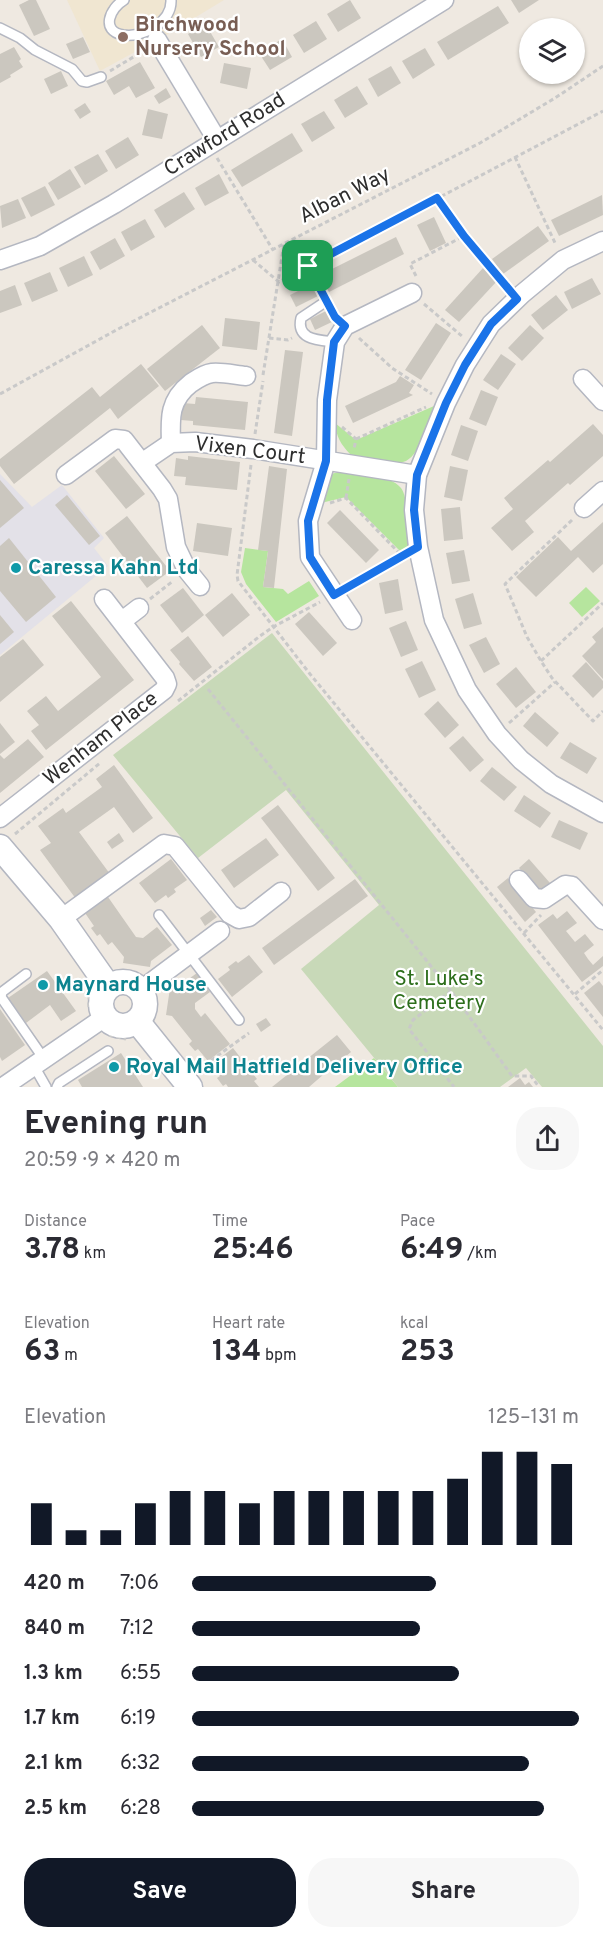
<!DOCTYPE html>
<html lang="en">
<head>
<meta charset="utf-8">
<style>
  :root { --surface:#fff; --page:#f7f7f7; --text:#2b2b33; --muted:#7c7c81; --accent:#111827 }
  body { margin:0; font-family:Overpass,sans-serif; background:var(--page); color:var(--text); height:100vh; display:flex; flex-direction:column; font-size:22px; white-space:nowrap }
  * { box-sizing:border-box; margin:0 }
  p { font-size:20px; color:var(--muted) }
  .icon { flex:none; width:33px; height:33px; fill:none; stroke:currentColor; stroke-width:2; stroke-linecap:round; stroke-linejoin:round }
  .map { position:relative; height:1087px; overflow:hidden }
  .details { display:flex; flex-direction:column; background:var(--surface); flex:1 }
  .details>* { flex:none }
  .tools { position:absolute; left:519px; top:18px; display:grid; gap:12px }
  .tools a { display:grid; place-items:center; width:66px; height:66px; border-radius:50%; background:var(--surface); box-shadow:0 2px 4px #0004; font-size:30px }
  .pin { position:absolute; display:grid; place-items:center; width:51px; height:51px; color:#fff; margin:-26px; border-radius:12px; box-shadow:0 3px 9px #0006 }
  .round { display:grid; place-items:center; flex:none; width:63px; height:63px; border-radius:24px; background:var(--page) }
  .head { display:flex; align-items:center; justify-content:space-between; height:102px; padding:0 24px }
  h1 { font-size:33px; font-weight:700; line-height:45px }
  .stats { display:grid; grid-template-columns:repeat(3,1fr); gap:9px; height:102px; padding:6px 24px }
  .stats div { display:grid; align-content:center }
  .stats b { font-size:30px; font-weight:700 }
  .stats small { font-size:16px; font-weight:400 }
  .stats p { font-size:16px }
  .chart { height:168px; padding:12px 24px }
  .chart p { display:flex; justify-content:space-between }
  .chart svg { width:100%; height:108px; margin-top:6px; stroke:var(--accent); stroke-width:6 }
  .cta { display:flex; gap:12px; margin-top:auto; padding:12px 24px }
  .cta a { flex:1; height:69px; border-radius:24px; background:var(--accent); color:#fff; font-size:24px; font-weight:700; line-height:69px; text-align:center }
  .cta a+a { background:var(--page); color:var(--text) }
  ul { padding:0 24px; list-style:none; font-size:20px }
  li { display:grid; grid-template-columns:96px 72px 1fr; align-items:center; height:45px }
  li i { height:15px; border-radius:8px; background:var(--accent) }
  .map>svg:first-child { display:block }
</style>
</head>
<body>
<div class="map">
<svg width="603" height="1087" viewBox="0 0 603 1087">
  <rect width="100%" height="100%" fill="#efe9e1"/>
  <polygon fill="#e3e1e8" points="0,474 32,507 62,485 104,538 94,548 108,566 0,655"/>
  <polygon fill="#f0e6d1" points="67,0 224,0 168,34 100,71"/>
  <g fill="#b6e59e">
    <path d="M434,406c-6,15 -14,52 -31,56 -13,3 -39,-5 -52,-7 -10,-10 -15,-19 -16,-32l21,17z"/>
    <path d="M343,471c17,3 46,3 58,17 8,10 7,47 9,61l-8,4 -56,-56 -25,6 10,-29z"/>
    <polygon points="245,548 268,551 263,587 283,589 288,594 309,581 319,596 276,622 246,584 241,572"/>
    <polygon points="586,587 600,601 582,617 569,603"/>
    <polygon points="374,1058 398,1087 335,1087"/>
  </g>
  <polygon fill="#c8d9b8" points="272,633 603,1046 603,1087 542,1087 526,1068 500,1087 398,1087 301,969 379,905 286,790 198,858 113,755"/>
  <g fill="#cbc7bf">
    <polygon points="29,0 36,0 50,29 34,36 19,5"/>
    <polygon points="350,0 361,18 338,32 327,14"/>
    <polygon points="511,0 539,0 519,13"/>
    <polygon points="498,6 509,23 448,60 437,42"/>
    <polygon points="316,21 327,39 304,53 293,35"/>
    <polygon points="205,23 219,47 201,57 188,34"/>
    <polygon points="83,37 90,52 73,59 66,44"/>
    <polygon points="282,39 292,57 270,70 259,53"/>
    <polygon points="14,47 21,59 19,61 23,67 10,75 11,77 0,83 0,54"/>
    <polygon points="425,48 435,65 413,79 402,61"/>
    <polygon points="140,62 155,88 136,98 129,86 114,95 106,81"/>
    <polygon points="224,63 251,68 247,89 220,83"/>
    <polygon points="391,66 401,83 378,97 368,79"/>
    <polygon points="61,71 68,86 51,94 44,79"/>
    <polygon points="357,86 368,104 345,118 334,100"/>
    <polygon points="166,88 171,97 159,104 154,96"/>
    <polygon points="85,103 91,112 80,119 74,110"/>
    <polygon points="148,109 168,114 162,139 142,135"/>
    <polygon points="324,111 335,128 312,142 301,124"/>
    <polygon points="292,133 303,151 242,187 231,170"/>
    <polygon points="128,137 139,155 116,169 105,151"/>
    <polygon points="98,154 108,171 85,185 74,167"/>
    <polygon points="70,169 81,187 58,200 48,183"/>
    <polygon points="219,174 229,193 205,206 195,188"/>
    <polygon points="45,186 55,205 31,217 21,198"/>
    <polygon points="184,192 195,209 165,228 154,210"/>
    <polygon points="602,195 603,215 559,236 551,220"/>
    <polygon points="18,199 26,218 2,228 0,206"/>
    <polygon points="434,217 446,243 430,251 417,225"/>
    <polygon points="145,219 155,237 131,251 121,232"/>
    <polygon points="538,226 549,241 503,274 492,259"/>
    <polygon points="396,237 404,254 329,292 320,275"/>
    <polygon points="115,238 125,256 100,270 90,252"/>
    <polygon points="84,256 93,275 68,287 59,268"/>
    <polygon points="483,268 497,281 459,322 445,310"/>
    <polygon points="50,272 58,291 32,302 24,283"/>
    <polygon points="592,278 601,294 572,309 564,292"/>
    <polygon points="314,283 320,295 296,307 290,295"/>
    <polygon points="15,285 22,305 0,313 0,291"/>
    <polygon points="556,295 568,310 543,330 531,315"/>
    <polygon points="328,310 334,321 315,330 310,319"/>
    <polygon points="225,318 260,322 257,350 222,346"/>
    <polygon points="436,323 451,333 421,380 405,370"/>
    <polygon points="202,325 220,348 165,391 147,369"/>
    <polygon points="530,325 544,338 522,361 508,348"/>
    <polygon points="285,350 303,352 292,436 274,433"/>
    <polygon points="501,354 516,364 498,390 483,380"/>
    <polygon points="141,364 159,386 118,419 110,408 14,484 0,466 0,459 92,387 100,397"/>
    <polygon points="400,376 414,385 409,393 413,395 353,423 345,406 396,382"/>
    <polygon points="481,390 498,397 486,426 469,419"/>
    <polygon points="196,397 248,402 245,430 193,425 193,421 181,420 183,403 195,404"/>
    <polygon points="593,424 603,435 603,456 570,485 568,483 525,521 534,532 512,551 491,528 513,509 504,498 548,460 550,462"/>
    <polygon points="461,425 478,431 468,461 451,455"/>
    <polygon points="114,456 145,494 126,509 95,471"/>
    <polygon points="188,456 240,462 237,490 185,485 186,477 174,476 176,458 188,460"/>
    <polygon points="269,466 287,469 274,588 263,587 268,551 258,550"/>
    <polygon points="450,466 468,470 462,501 444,497"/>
    <polygon points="0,480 24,508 0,528"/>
    <polygon points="67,495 100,536 89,545 55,505"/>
    <polygon points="460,507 463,539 444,541 441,509"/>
    <polygon points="340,510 379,550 366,563 327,523"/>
    <polygon points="127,516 170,571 147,588 105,533"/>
    <polygon points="603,522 603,564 593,573 578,557 536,597 516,577 558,537 571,551"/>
    <polygon points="197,523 232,528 228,556 193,551"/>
    <polygon points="9,538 56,597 26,622 0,591 0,546"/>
    <polygon points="464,550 470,581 452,584 446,553"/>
    <polygon points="398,579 403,610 385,614 379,583"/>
    <polygon points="183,588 204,615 182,633 160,605"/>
    <polygon points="232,593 250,615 223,637 205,615"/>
    <polygon points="473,593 482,624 464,629 455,599"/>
    <polygon points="71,601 134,680 46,750 31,731 39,725 27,711 46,696 58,711 101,677 52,616"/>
    <polygon points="309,612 337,643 323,656 295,624"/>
    <polygon points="0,615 14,632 0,644"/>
    <polygon points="406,621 418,650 401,657 389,628"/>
    <polygon points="603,627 603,679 582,656 596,642 592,637"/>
    <polygon points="188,636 212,667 194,681 179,664 180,662 170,650"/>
    <polygon points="486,637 500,664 484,673 469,645"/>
    <polygon points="23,639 44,665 0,702 0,657"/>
    <polygon points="422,661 436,690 419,698 405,669"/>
    <polygon points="586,662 603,681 603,688 593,698 572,676"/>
    <polygon points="516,667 536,692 516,708 496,684"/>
    <polygon points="438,701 459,725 445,738 424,714"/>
    <polygon points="535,712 559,733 547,747 523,726"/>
    <polygon points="0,723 15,742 0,754"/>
    <polygon points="463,736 484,760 470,772 449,748"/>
    <polygon points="28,739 44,757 0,793 0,755 4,759"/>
    <polygon points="570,742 597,758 587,774 560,758"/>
    <polygon points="114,765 153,818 133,833 114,807 79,832 110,874 76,899 40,850 51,843 38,826 63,808 66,813 102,787 96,779"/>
    <polygon points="492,767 517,787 504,801 480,781"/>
    <polygon points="524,795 551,813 540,828 514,811"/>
    <polygon points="278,805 335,878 318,891 261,818"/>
    <polygon points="559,820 588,833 580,850 551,837"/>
    <polygon points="119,833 124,841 112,849 107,842"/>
    <polygon points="266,838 279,855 234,888 221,870"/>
    <polygon points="171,859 187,880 174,889 176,892 168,898 166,895 155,903 139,883"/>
    <polygon points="529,859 550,883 540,892 519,868"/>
    <polygon points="508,878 536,912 525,922 497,887"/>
    <polygon points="355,879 368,896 274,965 262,948"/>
    <polygon points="108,897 136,937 143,938 157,927 172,945 151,961 150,967 123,963 124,957 112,942 108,945 100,934 97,936 91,928 94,926 85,913"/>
    <polygon points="211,910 217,917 205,926 200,918"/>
    <polygon points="567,911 577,923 566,931 575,942 585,934 594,945 584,953 588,959 593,965 603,956 603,966 582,982 538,925 553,914 557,919"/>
    <polygon points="249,955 263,972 232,997 218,979 230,970 228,967 236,961 238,963"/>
    <polygon points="47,971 76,1011 61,1021 50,1005 26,1023 8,998"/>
    <polygon points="197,973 210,992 195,1003 195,1009 201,1017 205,1013 230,1044 208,1061 198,1049 195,1051 189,1044 192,1041 172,1016 166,1015 170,988 176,988"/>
    <polygon points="599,981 603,986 603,1017 584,993"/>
    <polygon points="0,1009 25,1045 2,1061 0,1057"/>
    <polygon points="266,1018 271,1025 261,1032 256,1024"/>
    <polygon points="337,1035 351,1052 339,1062 342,1064 334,1071 331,1068 309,1087 272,1087"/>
    <polygon points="233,1048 257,1079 254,1081 259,1087 228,1087 226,1084 223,1086 217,1078 220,1076 211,1065"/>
    <polygon points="121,1053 143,1087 82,1087 78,1080"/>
    <polygon points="520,1078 525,1085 529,1082 533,1087 508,1087"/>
  </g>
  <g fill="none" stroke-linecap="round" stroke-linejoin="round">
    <defs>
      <g id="service">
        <path d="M124,0c-14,8 -24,31 -1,35 20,3 49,-13 48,-35"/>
        <polyline points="0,28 20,38 35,50 72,69 82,81 87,82 101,77"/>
        <path d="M322,304l-21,14c-5,22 17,22 34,24"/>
        <polyline points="159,915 239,1020"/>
        <polyline points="26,974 2,992 1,997 44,1059"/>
        <polyline points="34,1066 46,1087"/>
        <polyline points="57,1087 59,1083 108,1051"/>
      </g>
      <g id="minor">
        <polyline points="157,40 217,140"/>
        <polyline points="603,241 563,260 522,294 491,324 465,365 446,403 417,475 414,510 418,547 434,620 467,690 497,734 521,760 551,784 603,813"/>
        <polyline points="0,260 40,246 114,204 444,0"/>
        <polyline points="583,379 603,401"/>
        <path d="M171,443c-1,-25 -2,-43 20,-60 6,-4 13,-9 21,-10 11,-1 23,2 34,3"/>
        <polyline points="143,462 171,443 195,442 253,449 417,475"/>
        <polyline points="66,475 115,439 124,440 162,489 168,499 176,547 187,570 200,586"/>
        <polyline points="584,508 603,491"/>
        <polyline points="352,620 310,557 308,521 326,461 327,400 335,342 345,326 412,293"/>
        <polyline points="122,621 139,608"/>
        <polyline points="0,818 164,690 167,684 165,678 104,599"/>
        <polyline points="519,880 534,898 544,899 565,885 572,886 603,920"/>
        <polyline points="61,919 164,844 175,846 230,914 239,919 249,917 281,892"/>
        <polyline points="141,990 220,931"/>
        <polyline points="3,1087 105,1017"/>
      </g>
      <g id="secondary">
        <polyline points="0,847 61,919 108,986"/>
        <circle cx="123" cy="1004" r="22"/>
        <polyline points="137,1021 190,1087"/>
      </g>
    </defs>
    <use href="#service" stroke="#b4b7c1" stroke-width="12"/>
    <use href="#minor" stroke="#b4b7c1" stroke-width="21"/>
    <use href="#secondary" stroke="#b4b7c1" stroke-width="27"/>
    <g stroke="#c9c9c9" stroke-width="3" stroke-dasharray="4.5 3" stroke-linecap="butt">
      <polyline points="110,71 145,50"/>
      <polyline points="515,157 556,245"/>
      <polyline points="217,158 273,250"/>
      <polyline points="437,198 464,236 507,286"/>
      <polyline points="253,260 279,282 603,111"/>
      <polyline points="308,266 321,291"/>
      <polyline points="416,276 410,264 464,236"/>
      <polyline points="424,304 463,337"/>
      <polyline points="269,338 288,340 292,338"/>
      <polyline points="359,338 392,368 432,394"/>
      <polyline points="263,375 284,244"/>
      <polyline points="0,394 120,328 480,143 555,98 603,66"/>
      <polyline points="342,427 356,439 354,449"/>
      <polyline points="255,434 263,381"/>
      <polyline points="356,439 426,407"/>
      <polyline points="251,465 237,575 238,581 310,674 603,1030"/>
      <polyline points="346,498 349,479"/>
      <polyline points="330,503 346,498 402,556"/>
      <polyline points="572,520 505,584 527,637 541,661 552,678 593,721 603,711"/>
      <polyline points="349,586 403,555"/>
      <polyline points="150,599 173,581"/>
      <polyline points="541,661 603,603"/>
      <polyline points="208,689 451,991 512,1076 531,1076 539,1087"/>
      <polyline points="178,701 260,636 273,627 320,602"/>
      <polyline points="509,723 555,682"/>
      <polyline points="15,834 100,763"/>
      <polyline points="524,933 541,915"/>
      <polyline points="451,991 413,1020 409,1029 454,1087"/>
      <polyline points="575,994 603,970"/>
      <polyline points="89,1007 89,993"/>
      <polyline points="109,1035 126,1039"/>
      <polyline points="199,1069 249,1033"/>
    </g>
    <use href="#service" stroke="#fff" stroke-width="9"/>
    <use href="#minor" stroke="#fff" stroke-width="18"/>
    <use href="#secondary" stroke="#fff" stroke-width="24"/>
  </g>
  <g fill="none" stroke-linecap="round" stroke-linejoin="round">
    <defs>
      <polygon id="route" points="437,198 464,236 517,299 491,324 465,365 446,403 417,475 414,510 418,547 334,595 310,557 308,521 326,461 327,400 334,342 345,326 335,317 308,266"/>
    </defs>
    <use href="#route" stroke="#fff" stroke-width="12"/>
    <use href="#route" stroke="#1a73e8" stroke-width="8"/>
  </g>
  <circle fill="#8d6e63" stroke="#fff" stroke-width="2" cx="123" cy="37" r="6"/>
  <g fill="#0f9aa8" stroke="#fff" stroke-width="2">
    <circle cx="16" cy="568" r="6"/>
    <circle cx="43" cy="985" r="6"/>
    <circle cx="114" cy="1067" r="6"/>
  </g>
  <g text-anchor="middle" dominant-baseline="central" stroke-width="4.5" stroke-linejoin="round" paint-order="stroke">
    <g font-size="21" font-weight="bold" fill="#785e54" stroke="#fff" text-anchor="start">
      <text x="135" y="25">Birchwood<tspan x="135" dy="24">Nursery School</tspan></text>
    </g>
    <g font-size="21" fill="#2e2e2e" stroke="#fff">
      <text transform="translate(225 135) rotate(-32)">Crawford Road</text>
      <text transform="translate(345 196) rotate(-27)">Alban Way</text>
      <text transform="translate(250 451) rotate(7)">Vixen Court</text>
      <text transform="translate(101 739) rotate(-38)">Wenham Place</text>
    </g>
    <g font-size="21" font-weight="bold" fill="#0d838f" stroke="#fff" text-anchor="start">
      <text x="28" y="568">Caressa Kahn Ltd</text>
      <text x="55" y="985">Maynard House</text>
      <text x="126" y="1067">Royal Mail Hatfield Delivery Office</text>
    </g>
    <g font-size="21" fill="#2c6e1b" stroke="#fff">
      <text x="439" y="979">St. Luke's<tspan x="439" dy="24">Cemetery</tspan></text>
    </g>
  </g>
</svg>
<div class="tools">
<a><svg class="icon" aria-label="layers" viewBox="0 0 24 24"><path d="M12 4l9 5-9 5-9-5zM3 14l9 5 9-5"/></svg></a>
</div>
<div class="pin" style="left:308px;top:266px;background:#1e9e55"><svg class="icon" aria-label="arrive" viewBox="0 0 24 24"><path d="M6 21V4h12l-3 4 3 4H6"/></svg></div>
</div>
<section class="details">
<div class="head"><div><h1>Evening run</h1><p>20:59 · 9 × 420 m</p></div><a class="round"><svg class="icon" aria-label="share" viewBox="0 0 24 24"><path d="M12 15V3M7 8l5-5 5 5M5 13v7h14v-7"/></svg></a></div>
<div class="stats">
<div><p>Distance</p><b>3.78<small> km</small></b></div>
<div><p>Time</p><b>25:46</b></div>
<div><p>Pace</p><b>6:49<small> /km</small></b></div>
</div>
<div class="stats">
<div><p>Elevation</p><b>63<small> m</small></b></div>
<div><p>Heart rate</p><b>134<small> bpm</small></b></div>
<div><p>kcal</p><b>253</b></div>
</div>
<div class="chart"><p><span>Elevation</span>125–131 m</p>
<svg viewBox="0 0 160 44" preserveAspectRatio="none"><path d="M5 44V27M15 44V38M25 44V38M35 44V27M45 44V22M55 44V22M65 44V27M75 44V22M85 44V22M95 44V22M105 44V22M115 44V22M125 44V17M135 44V6M145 44V6M155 44V11"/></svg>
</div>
<ul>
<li><b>420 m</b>7:06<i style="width:63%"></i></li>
<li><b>840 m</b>7:12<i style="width:59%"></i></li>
<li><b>1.3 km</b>6:55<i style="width:69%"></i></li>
<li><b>1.7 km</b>6:19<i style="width:100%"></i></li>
<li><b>2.1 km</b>6:32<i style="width:87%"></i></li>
<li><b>2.5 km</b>6:28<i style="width:91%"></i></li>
</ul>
<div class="cta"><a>Save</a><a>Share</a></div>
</section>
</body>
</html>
